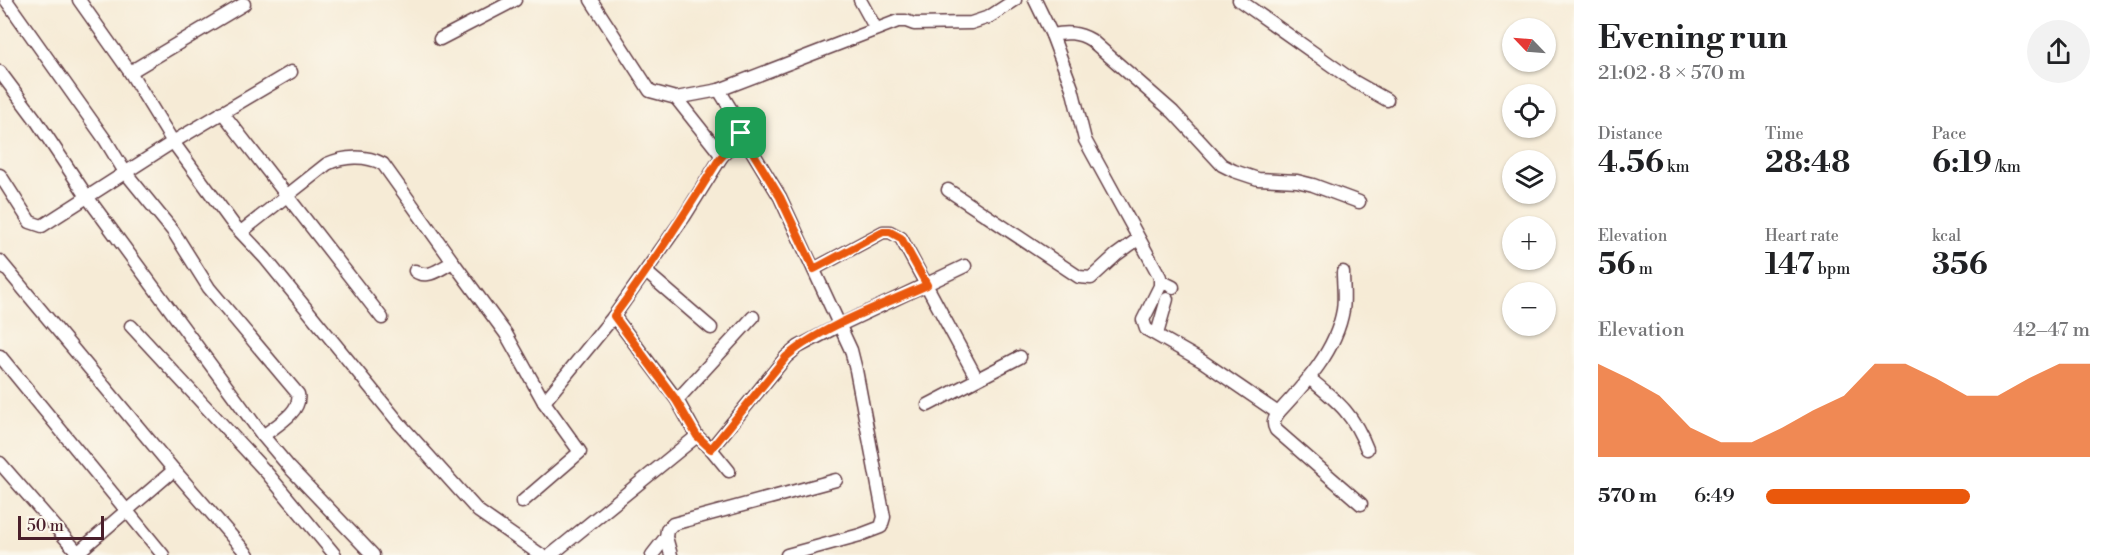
<!DOCTYPE html>
<html lang="en">
<head>
<meta charset="utf-8">
<style>
  :root { --surface:#fff; --page:#f2f2f2; --text:#202124; --muted:#757577; --accent:#ea580c }
  body { margin:0; font-family:"Libre Bodoni",serif; background:var(--page); color:var(--text); height:100vh; display:flex; flex-direction:column; font-size:22px; white-space:nowrap }
  * { box-sizing:border-box; margin:0 }
  p { font-size:20px; color:var(--muted) }
  .icon { flex:none; width:33px; height:33px; fill:none; stroke:currentColor; stroke-width:2; stroke-linecap:round; stroke-linejoin:round }
  .map { position:relative; flex:1; overflow:hidden }
  .drawer { display:flex; flex-direction:column; background:var(--surface); width:540px }
  .drawer>* { flex:none }
  .needle { width:39px; rotate:295deg }
  .controls { position:absolute; left:1502px; top:18px; display:grid; gap:12px }
  .controls a { display:grid; place-items:center; width:54px; height:54px; border-radius:50%; background:var(--surface); box-shadow:0 2px 4px #0004; font-size:30px }
  .scale { position:absolute; left:18px; bottom:15px; width:86px; box-sizing:border-box; padding-left:6px; border:3px solid #4a1f2b; border-top:0; font-size:16px; line-height:21px; white-space:nowrap; color:#4a1f2b; -webkit-text-stroke:4px #fbf7ec; paint-order:stroke }
  .pin { position:absolute; display:grid; place-items:center; width:51px; height:51px; color:#fff; margin:-26px; border-radius:12px; box-shadow:0 3px 9px #0006 }
  .round { display:grid; place-items:center; flex:none; width:63px; height:63px; border-radius:32px; background:var(--page) }
  .head { display:flex; align-items:center; justify-content:space-between; height:102px; padding:0 24px }
  h1 { font-size:33px; font-weight:700; line-height:45px }
  .metrics { display:grid; grid-template-columns:repeat(3,1fr); gap:9px; height:102px; padding:6px 24px }
  .metrics div { display:grid; align-content:center }
  .metrics b { font-size:30px; font-weight:700 }
  .metrics small { font-size:16px; font-weight:400 }
  .metrics p { font-size:16px }
  .chart { height:168px; padding:12px 24px }
  .chart p { display:flex; justify-content:space-between }
  .chart svg { width:100%; height:108px; margin-top:6px; fill:var(--accent); opacity:.7 }
  ul { padding:0 24px; list-style:none; font-size:20px }
  li { display:grid; grid-template-columns:96px 72px 1fr; align-items:center; height:45px }
  li i { height:15px; border-radius:8px; background:var(--accent) }
  main { display:flex; flex:1; min-height:0 }
  .map>svg:first-child { display:block }
</style>
</head>
<body>
<main>
<div class="map">
<svg width="1574" height="555" viewBox="0 0 1574 555">
  <rect width="100%" height="100%" fill="#fbf7ec"/>
  <filter id="ink" filterUnits="userSpaceOnUse"><feTurbulence type="fractalNoise" baseFrequency=".0167" numOctaves="2"/><feDisplacementMap in="SourceGraphic" scale="12" xChannelSelector="R" yChannelSelector="G"/><feConvolveMatrix kernelMatrix="1 2 1 2 8 2 1 2 1" color-interpolation-filters="sRGB"/></filter>
  <filter id="wash" filterUnits="userSpaceOnUse"><feTurbulence type="fractalNoise" baseFrequency=".008" numOctaves="4" result="noise"/><feDisplacementMap in="SourceGraphic" scale="24" xChannelSelector="R" yChannelSelector="G"/><feGaussianBlur stdDeviation="1.35" result="paint"/><feColorMatrix in="noise" values="0 0 0 0 0 0 0 0 0 0 0 0 0 0 0 0 0 1.4 0 .05"/><feComposite in="paint" operator="in"/></filter>
  <g filter="url(#wash)">
    <rect width="100%" height="100%" fill="#f6ebd6"/>
  </g>
  <g filter="url(#ink)">
    <g fill="none" stroke-linecap="round" stroke-linejoin="round">
      <defs>
        <g id="minor">
          <path d="M6,0l100,141 19,31 48,59 36,57 89,106c4,18 -23,32 -35,42"/>
          <polyline points="79,0 130,72 173,142 233,224 265,258 400,424 478,511 541,555"/>
          <polyline points="591,0 650,91 676,98 719,90 898,21 906,21 914,24 971,23 989,17 1015,0"/>
          <polyline points="860,0 876,29"/>
          <polyline points="1035,0 1052,35 1072,88 1085,140 1160,277 1160,286 1143,320 1146,329 1202,361 1278,413"/>
          <polyline points="1239,0 1355,82 1387,100"/>
          <path d="M1052,35c14,-3 26,-3 39,5l82,72 49,53 12,6 24,8 39,2 16,4 46,17"/>
          <polyline points="440,39 515,0"/>
          <polyline points="0,72 36,120 88,198 263,436 290,468 373,555"/>
          <polyline points="130,72 244,4"/>
          <polyline points="719,90 741,126 738,140 722,156 684,217 614,316 677,400 697,436 711,449 729,471"/>
          <polyline points="676,98 722,156"/>
          <polyline points="222,112 382,318"/>
          <polyline points="741,133 780,197 851,350 856,370 884,517 881,527 860,535 787,555"/>
          <polyline points="0,175 30,222 42,226 173,142 291,72"/>
          <polyline points="948,190 1079,277 1091,278 1116,255 1138,239"/>
          <path d="M241,232l86,-68c17,-8 39,-9 56,0l70,98c-12,6 -25,18 -38,9"/>
          <polyline points="0,261 174,470 75,555"/>
          <polyline points="453,262 506,334 544,402"/>
          <polyline points="814,269 883,232 890,232 901,238 977,379"/>
          <polyline points="646,272 711,328"/>
          <path d="M1343,272c0,13 2,25 0,38 -7,41 -38,74 -65,103 -4,6 -6,10 -2,17l85,74"/>
          <polyline points="1161,281 1173,287"/>
          <polyline points="131,326 267,473 335,555"/>
          <polyline points="1157,334 1167,299"/>
          <polyline points="0,356 163,555"/>
          <path d="M1309,378c29,24 44,35 58,71"/>
          <polyline points="677,400 753,317"/>
          <polyline points="928,405 1020,357"/>
          <polyline points="711,449 786,357 798,347 840,325 965,266"/>
          <polyline points="0,463 80,555"/>
          <polyline points="174,470 248,555"/>
          <polyline points="522,502 580,452 544,402 614,316"/>
          <polyline points="551,555 697,436"/>
          <polyline points="652,555 666,537"/>
          <polyline points="671,555 666,537 667,530 673,524 836,480"/>
        </g>
      </defs>
      <use href="#minor" stroke="#643e45" stroke-width="15"/>
      <use href="#minor" stroke="#fff" stroke-width="12"/>
    </g>
  </g>
  <g fill="none" stroke-linecap="round" stroke-linejoin="round" filter="url(#ink)">
    <defs>
      <path id="route" d="M741,133l39,64 34,72 69,-37h7l11,6 26,47c-42,19 -107,42 -141,72l-75,92 -14,-13 -21,-36 -62,-84c37,-50 71,-102 104,-155 7,-10 19,-16 23,-28z"/>
    </defs>
    <use href="#route" stroke="#fff" stroke-width="12"/>
    <use href="#route" stroke="#ea580c" stroke-width="8"/>
  </g>
</svg>
<div class="controls">
<a><svg class="needle" viewBox="-14 -14 28 28"><path d="M0-13l5 13h-10z" fill="#e53935"/><path d="M0 13l5-13h-10z" fill="#757577"/></svg></a>
<a><svg class="icon" aria-label="locate" viewBox="0 0 24 24"><circle cx="12" cy="12" r="6"/><path d="M12 2v4M12 18v4M2 12h4M18 12h4"/></svg></a>
<a><svg class="icon" aria-label="layers" viewBox="0 0 24 24"><path d="M12 4l9 5-9 5-9-5zM3 14l9 5 9-5"/></svg></a>
<a>+</a>
<a>−</a>
</div>
<div class="scale">50 m</div>
<div class="pin" style="left:741px;top:133px;background:#1e9e55"><svg class="icon" aria-label="arrive" viewBox="0 0 24 24"><path d="M6 21V4h12l-3 4 3 4H6"/></svg></div>
</div>
<section class="drawer">
<div class="head"><div><h1>Evening run</h1><p>21:02 · 8 × 570 m</p></div><a class="round"><svg class="icon" aria-label="share" viewBox="0 0 24 24"><path d="M12 15V3M7 8l5-5 5 5M5 13v7h14v-7"/></svg></a></div>
<div class="metrics">
<div><p>Distance</p><b>4.56<small> km</small></b></div>
<div><p>Time</p><b>28:48</b></div>
<div><p>Pace</p><b>6:19<small> /km</small></b></div>
</div>
<div class="metrics">
<div><p>Elevation</p><b>56<small> m</small></b></div>
<div><p>Heart rate</p><b>147<small> bpm</small></b></div>
<div><p>kcal</p><b>356</b></div>
</div>
<div class="chart"><p><span>Elevation</span>42–47 m</p>
<svg viewBox="0 0 160 44" preserveAspectRatio="none"><path d="M0 44V6L10 12L20 19L30 32L40 38L50 38L60 32L70 25L80 19L90 6L100 6L110 12L120 19L130 19L140 12L150 6L160 6V44z"/></svg>
</div>
<ul>
<li><b>570 m</b>6:49<i style="width:63%"></i></li>
</ul>
</section>
</main>
</body>
</html>
